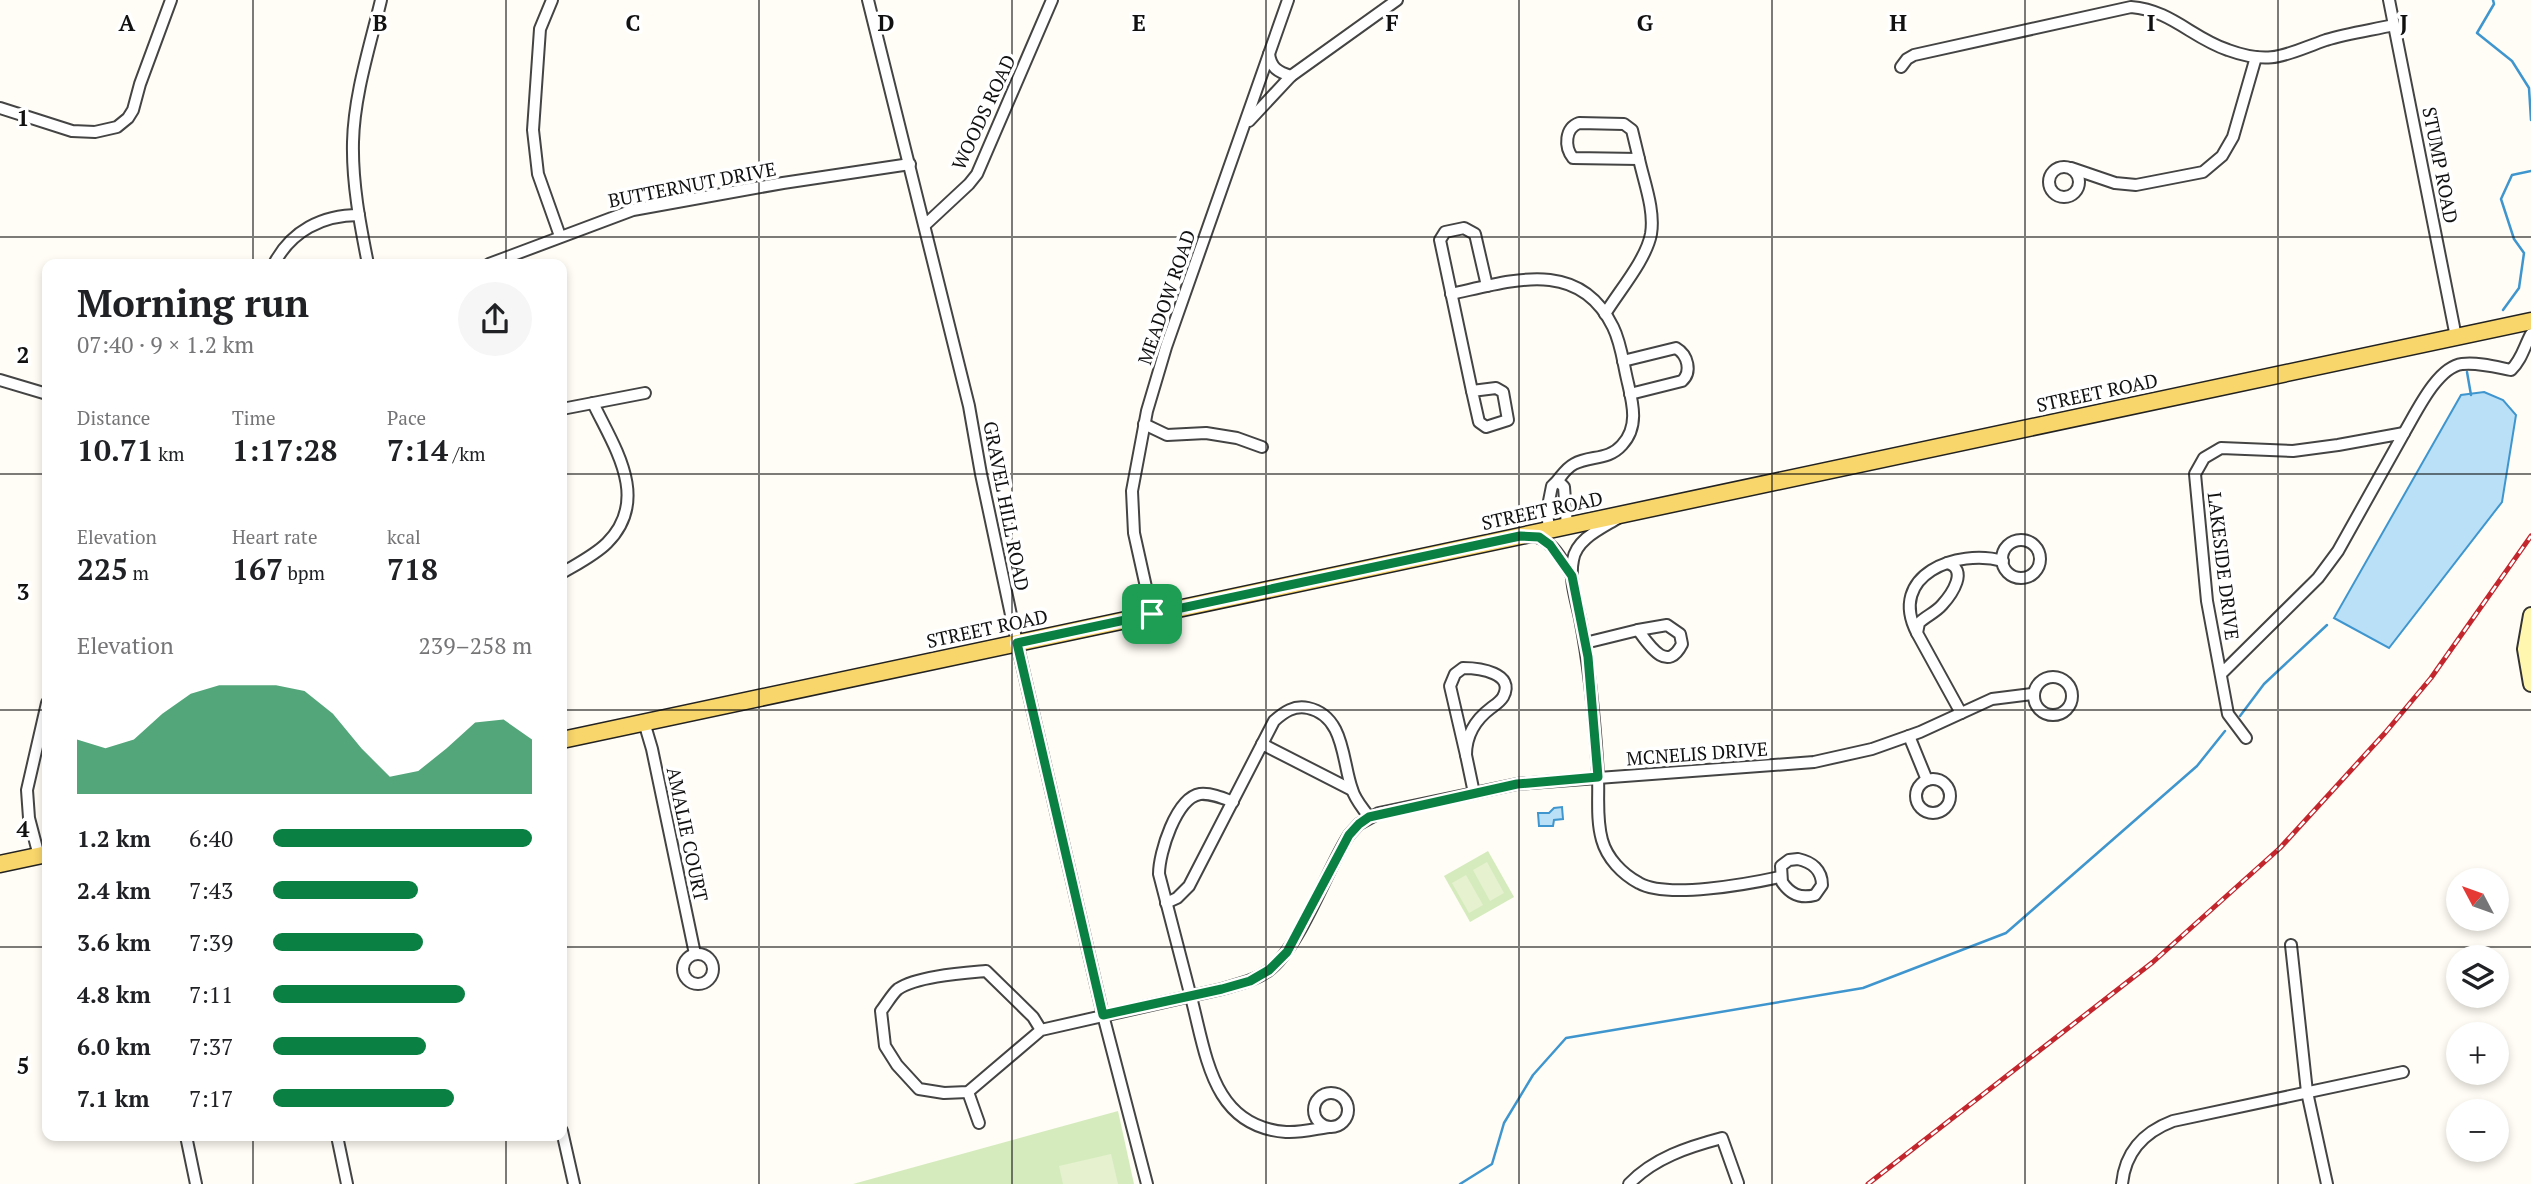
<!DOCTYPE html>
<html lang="en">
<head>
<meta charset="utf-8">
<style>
  :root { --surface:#fff; --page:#f6f6f6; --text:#202124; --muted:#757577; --accent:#0b8043 }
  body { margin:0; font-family:"PT Serif",serif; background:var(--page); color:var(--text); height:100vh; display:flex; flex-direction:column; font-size:26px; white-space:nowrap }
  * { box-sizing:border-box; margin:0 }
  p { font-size:23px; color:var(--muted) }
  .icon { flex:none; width:38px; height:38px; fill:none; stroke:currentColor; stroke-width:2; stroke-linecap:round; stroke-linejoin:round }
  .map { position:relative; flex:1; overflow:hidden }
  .drawer { position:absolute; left:42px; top:259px; width:525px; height:882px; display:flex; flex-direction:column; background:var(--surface); border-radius:14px; box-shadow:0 4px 10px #0003 }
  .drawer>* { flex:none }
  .needle { width:46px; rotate:311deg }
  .tools { position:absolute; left:2446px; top:868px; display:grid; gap:14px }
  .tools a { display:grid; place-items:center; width:63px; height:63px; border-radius:50%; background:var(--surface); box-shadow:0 4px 10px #0003; font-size:35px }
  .pin { position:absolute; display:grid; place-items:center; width:60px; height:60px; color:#fff; margin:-30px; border-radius:14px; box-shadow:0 4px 10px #0006 }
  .round { display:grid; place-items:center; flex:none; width:74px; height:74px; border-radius:37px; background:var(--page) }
  .summary { display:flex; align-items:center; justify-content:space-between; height:119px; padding:0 35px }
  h1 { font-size:38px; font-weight:700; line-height:52px }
  .stats { display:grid; grid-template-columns:repeat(3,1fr); gap:10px; height:119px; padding:7px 35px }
  .stats div { display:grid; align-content:center }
  .stats b { font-size:30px; font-weight:700 }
  .stats small { font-size:19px; font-weight:400 }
  .stats p { font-size:19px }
  .chart { height:196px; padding:14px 35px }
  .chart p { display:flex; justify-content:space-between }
  .chart svg { width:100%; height:126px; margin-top:7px; fill:var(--accent); opacity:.7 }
  ul { padding:0 35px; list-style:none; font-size:23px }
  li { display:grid; grid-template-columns:112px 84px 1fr; align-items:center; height:52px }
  li i { height:18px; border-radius:9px; background:var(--accent) }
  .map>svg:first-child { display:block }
</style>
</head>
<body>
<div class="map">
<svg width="2531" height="1184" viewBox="0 0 2531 1184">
  <rect width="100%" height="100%" fill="#fffdf5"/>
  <g fill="#d5ebbd">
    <polygon points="1488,851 1514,897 1470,922 1444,876"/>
    <polygon points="1118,1111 1134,1184 853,1184"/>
  </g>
  <g fill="#e6f2cf">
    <polygon points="1487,862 1504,893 1490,901 1473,870"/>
    <polygon points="1466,875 1483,905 1469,913 1452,883"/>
    <polygon points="1111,1154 1118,1184 1063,1184 1059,1166"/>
  </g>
  <g fill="#b9e0f7" stroke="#3f96cf" stroke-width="2">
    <polygon points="2484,392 2503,400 2516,415 2502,502 2389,648 2334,618 2461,395"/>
    <polygon points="1562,807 1563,819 1554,820 1553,826 1539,826 1538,813 1549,813 1554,808"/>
  </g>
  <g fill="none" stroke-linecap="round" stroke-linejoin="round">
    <g stroke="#3f96cf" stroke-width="2.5">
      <polyline points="2493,0 2494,4 2477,33 2512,61 2529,88 2531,120"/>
      <polyline points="2503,310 2519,288 2524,253 2514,239 2501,199 2512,175 2531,171"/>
      <polyline points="2467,372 2471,395"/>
      <polyline points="2240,716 2264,684 2327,625"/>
      <polyline points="1460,1184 1492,1164 1504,1123 1533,1075 1566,1038 1863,988 2006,933 2197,766 2225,731"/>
    </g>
    <defs>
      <g id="street">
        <polyline points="552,0 540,29 533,130 538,174 560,236"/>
        <polyline points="868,0 969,406 981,474 1017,643 1103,1015 1147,1184"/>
        <polyline points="2389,0 2456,337"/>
        <path d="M1901,67l6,-8 7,-4 217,-48c40,3 61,31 97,43 44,16 58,4 98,-10 22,-7 46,-10 68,-15"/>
        <polyline points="1291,76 1397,0"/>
        <polyline points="0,108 72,131 95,132 117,127 128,118 133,110 140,84 171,0"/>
        <path d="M1249,121l42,-45c-13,-4 -20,-8 -22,-22"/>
        <path d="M1579,123l45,1 8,6 7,29 -66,-1c-9,-11 -8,-30 6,-35z"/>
        <circle cx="2064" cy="182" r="15"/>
        <polyline points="2071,168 2115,183 2136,185 2203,172 2222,156 2233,137 2256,57"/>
        <polyline points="925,225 969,184 977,174 1052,0"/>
        <path d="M274,264c17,-33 48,-49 85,-49"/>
        <path d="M368,264c-8,-40 -16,-81 -15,-122 1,-47 17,-96 28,-142"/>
        <polyline points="489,264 633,210 783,183 910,164"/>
        <path d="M1451,294c60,-13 128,-37 162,33 8,16 10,35 14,52 5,22 13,47 -5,66 -14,16 -32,10 -48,19 -11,6 -14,16 -22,22l-5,25 2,19"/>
        <path d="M1605,314c14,-23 41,-54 46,-80 4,-24 -7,-52 -12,-75"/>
        <path d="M1623,361l53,-13c12,7 16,24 6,33l-52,13"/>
        <polyline points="0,380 47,394"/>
        <polygon points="1496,388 1503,392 1508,420 1486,427 1479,422 1472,391"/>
        <polyline points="1472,391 1440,240 1445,232 1464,228 1475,234 1487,286"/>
        <polyline points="562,409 645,393"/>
        <polyline points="1144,424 1167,435 1206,433 1237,438 1262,447"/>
        <path d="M2404,433c12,-20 33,-66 58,-69 16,-2 34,3 49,6 11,-11 13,-23 20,-36"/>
        <polyline points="1559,482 1564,487 1567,526"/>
        <path d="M1618,518c-16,10 -42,21 -45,42 -4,19 3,39 7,58 10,52 15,105 18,158 1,21 -2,43 4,64 5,18 20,34 37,43 28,16 109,1 141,-6"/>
        <path d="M1531,536c20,1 31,24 41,40"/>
        <circle cx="2021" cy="559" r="19"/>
        <path d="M1947,563c22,6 5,31 -5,42 -7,8 -16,11 -23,18l-2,10 44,80"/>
        <path d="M562,573c15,-9 33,-18 45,-30 44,-44 7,-96 -14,-140"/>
        <polyline points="1152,614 1134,533 1132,491 1147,411 1166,347 1288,0"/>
        <path d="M1667,625l13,9 2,10c-15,30 -33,1 -44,-14z"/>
        <path d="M1917,633c-30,-58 40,-85 86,-72"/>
        <polyline points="1585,643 1638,630"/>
        <path d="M1463,668c16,0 53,5 40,29 -3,5 -8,8 -12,11 -16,12 -25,28 -25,47l-16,-69 5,-12z"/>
        <polyline points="2221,674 2318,578 2338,551 2404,433 2338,445 2293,451 2221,448 2204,458 2195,474 2207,601 2228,714 2246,738"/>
        <circle cx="2053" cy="696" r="19"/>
        <polyline points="644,722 652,749 695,954"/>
        <polyline points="1909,736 1927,780"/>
        <polyline points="1262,744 1352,790"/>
        <polyline points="1466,755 1474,793"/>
        <circle cx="1933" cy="796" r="17"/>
        <path d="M1233,802c-10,-4 -21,-9 -33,-8 -24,4 -41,59 -41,80 11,44 23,87 34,131 14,56 22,122 93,127 14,1 29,-3 43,-5"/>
        <polyline points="39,856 29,818 27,790 47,703"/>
        <path d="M1798,859c14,3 24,11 24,26l-7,10c-15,4 -25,-1 -33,-13l-1,-16 8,-6z"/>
        <path d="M1166,903l11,-5 12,-12 85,-165c10,-9 20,-16 34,-13 37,8 34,54 44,81 3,11 11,19 17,28"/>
        <polyline points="2291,945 2307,1092 2327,1184"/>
        <circle cx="698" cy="969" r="15"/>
        <path d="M1041,1030l-8,-13 -47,-46c-22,2 -69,5 -88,18 -6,5 -12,16 -17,22l4,35 12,19 22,24 25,4 24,-1 73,-62 181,-41c16,-5 32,-8 46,-18 32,-23 58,-100 81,-136l10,-11 20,-11 138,-29 297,-22 58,-13 48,-17 72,-33 40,-5"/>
        <polyline points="968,1092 979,1123"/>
        <circle cx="1331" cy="1110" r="17"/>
        <polyline points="562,1131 574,1184"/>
        <polyline points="186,1136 196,1184"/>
        <polyline points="337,1136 347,1184"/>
        <path d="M1629,1184c25,-26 59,-37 93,-46l16,45"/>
        <path d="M2122,1184c3,-32 22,-52 51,-63l230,-49"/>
      </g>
      <polyline id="secondary" points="2531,615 2525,649 2531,684"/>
      <g id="primary">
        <polyline points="562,740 2531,321"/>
        <polyline points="0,864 47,854"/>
      </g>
    </defs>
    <use href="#street" stroke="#444" stroke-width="14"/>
    <use href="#secondary" stroke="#333" stroke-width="18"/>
    <use href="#primary" stroke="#222" stroke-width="19"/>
    <use href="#street" stroke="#fff" stroke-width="10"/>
    <use href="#secondary" stroke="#fff6b0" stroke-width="14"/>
    <use href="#primary" stroke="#f9d66b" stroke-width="16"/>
    <defs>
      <polyline id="rail" points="1868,1184 2153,962 2280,848 2385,733 2431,678 2531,536"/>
    </defs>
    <use href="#rail" stroke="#c4262e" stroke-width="5"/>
    <use href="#rail" stroke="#fff" stroke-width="2.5" stroke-dasharray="8" stroke-linecap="butt"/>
  </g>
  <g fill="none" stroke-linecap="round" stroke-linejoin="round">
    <defs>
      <polygon id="route" points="1520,536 1539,537 1550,545 1572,576 1588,657 1598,777 1517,784 1369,817 1359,824 1349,835 1287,952 1269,970 1250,981 1222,989 1103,1015 1017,643"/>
    </defs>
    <use href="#route" stroke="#fff" stroke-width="14"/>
    <use href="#route" stroke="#0b8043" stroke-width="9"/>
  </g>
  <path fill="none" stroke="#111" stroke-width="2" stroke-opacity="0.55" d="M253,0v264M506,0v264M759,0v1184M1012,0v1184M1266,0v1184M1519,0v1184M1772,0v1184M2025,0v1184M2278,0v1184M0,237h2531M0,474h47M562,474h1969M0,710h47M562,710h1969M0,947h47M562,947h1969M253,1136v48M506,1136v48"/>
  <g text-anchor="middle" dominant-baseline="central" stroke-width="7" stroke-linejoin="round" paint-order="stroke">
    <g font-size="19" fill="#111" stroke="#fff">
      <text transform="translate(983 112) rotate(-65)">WOODS ROAD</text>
      <text transform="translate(2441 165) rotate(79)">STUMP ROAD</text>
      <text transform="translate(692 184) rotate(-11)">BUTTERNUT DRIVE</text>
      <text transform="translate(1166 297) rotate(-71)">MEADOW ROAD</text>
      <text transform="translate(2097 392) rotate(-12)">STREET ROAD</text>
      <text transform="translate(1007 506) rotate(79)">GRAVEL HILL ROAD</text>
      <text transform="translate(1542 510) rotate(-12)">STREET ROAD</text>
      <text transform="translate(2224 566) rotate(83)">LAKESIDE DRIVE</text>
      <text transform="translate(987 628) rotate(-12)">STREET ROAD</text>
      <text transform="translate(1697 753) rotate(-4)">MCNELIS DRIVE</text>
      <text transform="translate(688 834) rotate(78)">AMALIE COURT</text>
    </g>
  </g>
  <g font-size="23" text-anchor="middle" font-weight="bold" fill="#111" stroke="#fff" stroke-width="7" stroke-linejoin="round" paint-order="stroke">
    <text x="127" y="31">A</text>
    <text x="380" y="31">B</text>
    <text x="633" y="31">C</text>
    <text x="886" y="31">D</text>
    <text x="1139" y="31">E</text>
    <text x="1392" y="31">F</text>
    <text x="1645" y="31">G</text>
    <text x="1898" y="31">H</text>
    <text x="2151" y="31">I</text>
    <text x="2404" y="31">J</text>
    <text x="23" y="126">1</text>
    <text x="23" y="363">2</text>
    <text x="23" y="600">3</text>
    <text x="23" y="837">4</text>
    <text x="23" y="1074">5</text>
  </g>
</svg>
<div class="tools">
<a><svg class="needle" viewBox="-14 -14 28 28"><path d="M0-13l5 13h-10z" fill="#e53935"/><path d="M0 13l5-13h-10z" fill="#757577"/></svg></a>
<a><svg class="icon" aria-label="layers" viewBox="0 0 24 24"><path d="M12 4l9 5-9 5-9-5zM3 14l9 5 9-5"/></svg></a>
<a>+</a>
<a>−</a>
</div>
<div class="pin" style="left:1152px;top:614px;background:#1e9e55"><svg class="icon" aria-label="arrive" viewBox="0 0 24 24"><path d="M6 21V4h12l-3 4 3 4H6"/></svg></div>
<section class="drawer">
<div class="summary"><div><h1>Morning run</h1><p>07:40 · 9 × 1.2 km</p></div><a class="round"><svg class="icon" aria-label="share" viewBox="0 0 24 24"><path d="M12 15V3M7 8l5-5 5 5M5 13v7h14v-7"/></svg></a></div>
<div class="stats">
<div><p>Distance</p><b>10.71<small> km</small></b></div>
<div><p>Time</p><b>1:17:28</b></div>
<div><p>Pace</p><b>7:14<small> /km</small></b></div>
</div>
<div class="stats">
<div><p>Elevation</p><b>225<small> m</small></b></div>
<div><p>Heart rate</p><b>167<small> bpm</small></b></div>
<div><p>kcal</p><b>718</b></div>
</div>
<div class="chart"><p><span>Elevation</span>239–258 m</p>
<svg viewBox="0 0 160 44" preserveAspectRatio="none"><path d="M0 44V25L10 28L20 25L30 16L40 9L50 6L60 6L70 6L80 8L90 16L100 28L110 38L120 36L130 28L140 19L150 18L160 25V44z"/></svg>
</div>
<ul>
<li><b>1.2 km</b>6:40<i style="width:100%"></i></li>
<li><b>2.4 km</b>7:43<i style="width:56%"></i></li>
<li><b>3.6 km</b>7:39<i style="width:58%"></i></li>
<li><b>4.8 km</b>7:11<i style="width:74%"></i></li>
<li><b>6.0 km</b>7:37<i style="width:59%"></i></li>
<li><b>7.1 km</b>7:17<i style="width:70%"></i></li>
</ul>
</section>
</div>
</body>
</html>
